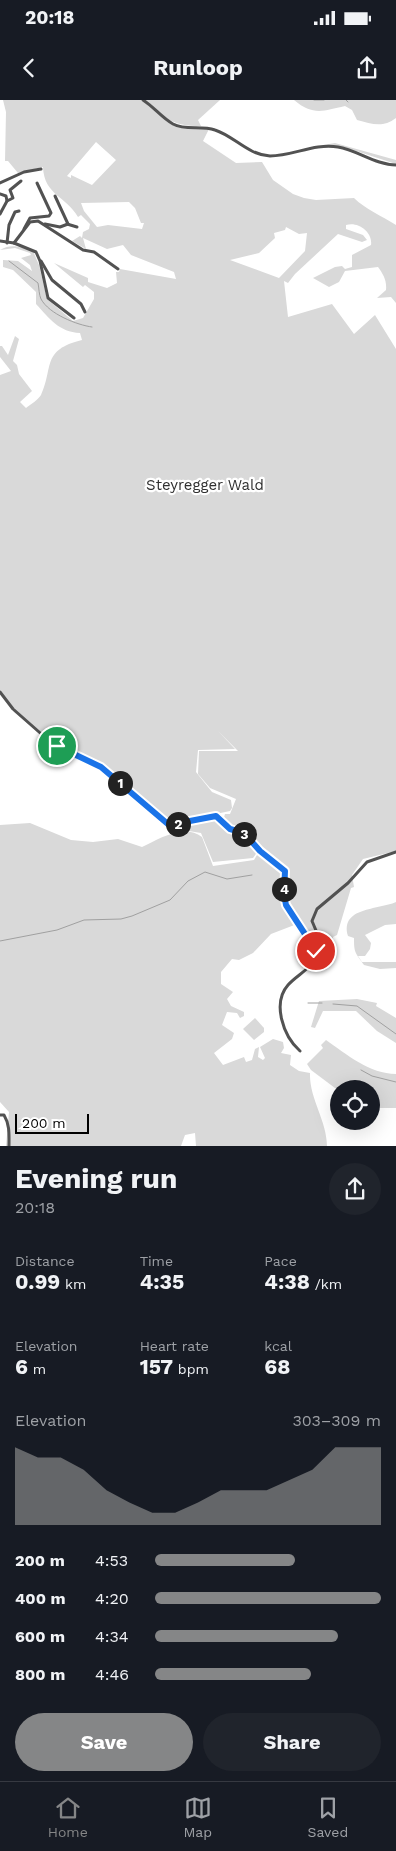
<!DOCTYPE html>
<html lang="en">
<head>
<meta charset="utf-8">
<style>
  :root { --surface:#171b24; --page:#20242c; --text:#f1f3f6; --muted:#9ea1a6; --line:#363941; --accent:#858687 }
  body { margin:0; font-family:"Work Sans",sans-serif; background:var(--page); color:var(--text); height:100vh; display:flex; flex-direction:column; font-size:19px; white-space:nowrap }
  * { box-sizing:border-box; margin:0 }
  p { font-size:16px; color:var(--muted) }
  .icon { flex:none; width:28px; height:28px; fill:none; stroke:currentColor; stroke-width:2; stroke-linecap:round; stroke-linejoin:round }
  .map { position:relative; height:1046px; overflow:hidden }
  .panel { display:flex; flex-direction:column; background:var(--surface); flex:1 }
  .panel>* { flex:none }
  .controls { position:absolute; left:330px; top:980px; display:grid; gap:10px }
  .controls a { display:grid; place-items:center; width:50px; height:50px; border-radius:50%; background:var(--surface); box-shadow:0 5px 20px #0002; font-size:25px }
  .scale { position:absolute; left:15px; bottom:12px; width:74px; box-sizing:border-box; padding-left:5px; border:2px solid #000; border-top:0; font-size:14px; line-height:18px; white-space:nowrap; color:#000; -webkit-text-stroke:4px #fff; paint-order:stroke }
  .pin { position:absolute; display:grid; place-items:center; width:42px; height:42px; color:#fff; margin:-21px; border:2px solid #fff; border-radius:50%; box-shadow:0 1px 5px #0007 }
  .km { position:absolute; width:25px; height:25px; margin:-12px; border-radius:50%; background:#222; color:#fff; font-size:14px; line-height:25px; text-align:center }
  .round { display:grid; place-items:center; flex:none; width:52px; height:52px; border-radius:26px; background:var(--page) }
  .headline { display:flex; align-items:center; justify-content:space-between; height:85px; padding:0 15px }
  h1 { font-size:28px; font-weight:700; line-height:38px }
  .stats { display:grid; grid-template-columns:repeat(3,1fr); gap:8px; height:85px; padding:5px 15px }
  .stats div { display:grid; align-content:center }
  .stats b { font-size:21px; font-weight:700 }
  .stats small { font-size:14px; font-weight:400 }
  .stats p { font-size:14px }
  .chart { height:140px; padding:10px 15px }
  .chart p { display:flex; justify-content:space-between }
  .chart svg { width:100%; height:90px; margin-top:5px; fill:var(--accent); opacity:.7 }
  .primary-button { display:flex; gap:10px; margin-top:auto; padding:10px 15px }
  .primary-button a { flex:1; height:58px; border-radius:30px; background:var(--accent); color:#fff; font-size:20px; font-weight:700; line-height:58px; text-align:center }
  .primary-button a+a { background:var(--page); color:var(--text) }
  ul { padding:0 15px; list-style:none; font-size:16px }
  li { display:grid; grid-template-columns:80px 60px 1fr; align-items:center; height:38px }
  li i { height:12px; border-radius:6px; background:var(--accent) }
  .status { display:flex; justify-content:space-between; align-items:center; height:35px; padding:0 25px; background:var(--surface); direction:ltr }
  .status svg { height:14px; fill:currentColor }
  header { display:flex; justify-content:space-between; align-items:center; height:65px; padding:0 15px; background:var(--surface); font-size:22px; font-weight:700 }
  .dock { display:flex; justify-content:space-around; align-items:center; height:70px; border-top:1px solid var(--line); background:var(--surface); font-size:14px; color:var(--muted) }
  .dock a { display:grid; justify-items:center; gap:2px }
  .dock .selected { color:var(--accent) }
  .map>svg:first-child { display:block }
</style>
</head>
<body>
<div class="status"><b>20:18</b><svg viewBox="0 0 49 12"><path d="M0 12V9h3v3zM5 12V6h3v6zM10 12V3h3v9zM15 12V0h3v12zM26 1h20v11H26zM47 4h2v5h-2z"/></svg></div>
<header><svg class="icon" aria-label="back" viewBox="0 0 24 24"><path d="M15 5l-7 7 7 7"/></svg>Runloop<svg class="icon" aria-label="share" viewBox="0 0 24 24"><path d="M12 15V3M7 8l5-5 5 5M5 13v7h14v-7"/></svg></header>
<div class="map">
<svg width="396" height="1046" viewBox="0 0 396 1046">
  <rect width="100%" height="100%" fill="#fff"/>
  <g fill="#d9d9d9" fill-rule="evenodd">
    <path d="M3,0h139l31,25 36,4 -6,12 33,22 26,-1 11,18 20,14 11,4 12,2 38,-2c11,11 28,18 42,27v78l-5,-6 -14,1 9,-8c1,-10 -3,-16 -8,-23l-33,4 -6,11 -10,5 -16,-9 22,-11 7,-1 3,3 7,-2v-12l19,-10c2,-13 -13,-24 -25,-20v4l17,6 4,5 -5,2 -24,-8 -43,40 -7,9 -4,-2 4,36 44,-13 22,30 21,-19 21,34v502l-33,8 -11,16 2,12 -3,1 -14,47 -4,2v13l-4,2 -10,-6h-4l-18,-22 -26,10 -18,19 -14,7 -7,-1 -11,13v12l12,8 -6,7 4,7 13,6v4l-4,2 -3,-5 -10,-1 -5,13 12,8 -2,6 -18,14 9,12 21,-8 2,5 6,-2 3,-11 4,-2 -1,10 5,3 2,-2 -5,-11 13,-8 10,3 1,6 -3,5 10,2 -1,10 9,6 11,2c-1,25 17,48 17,73h-131l-1,-13 -10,2 -4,11h-175l3,-34 -9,-10v-277l30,-2 41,17 22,2 25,-3 24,8c17,-8 42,-24 60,-10l11,29 41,-6 6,-10c-6,-6 -11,-14 -18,-19 -7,-4 -22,-4 -17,-17h5l6,-15 -26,-11 -12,-14 1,-23h39l-20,-20 17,18 -37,1 -2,22 16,20 19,8 1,8 -2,3 -57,12 -6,-2 -66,-54 -34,-14 -20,-13 -33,-28 -14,-18v-319l11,-4 -11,-14v-11h2l6,9 7,-19 4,3 -6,22 4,4 2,9 13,17 -12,11 6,6c5,-4 12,-8 15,-13 13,-28 0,-45 41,-55l-2,-7c-21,-1 -30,-14 -44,-29v-12l-23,-22 -10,-3v-7l15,1 14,10 -2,-6 -9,-7 10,-3 -1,-2 -15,-5 -15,2c12,-7 20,-3 33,1l6,14 8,34 26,22 10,-3 11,-19v-7l-9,-7 -2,2 -29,-24 34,15v4l19,6 10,-5 -1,-11h3l1,-3 56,10 -2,-7 -43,-17 -8,-10 -16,4 -24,-11 3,11 -14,-8 8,-5 2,2 1,-6 6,-3 1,-5 -9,-9 -3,2c-12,-21 -34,-22 -35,-50l-25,6 -10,-12h-3l1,-49zM96,42l20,18 -24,25 -21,-10v3l-4,-2zM129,102l6,6 6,15h3l-2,6 -34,-4 -11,2 -13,-16 -3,-8zM286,127l13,7 8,-1 -2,18 -26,27 -49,-18 29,-7 16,-15 -1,-5 11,-3z"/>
    <path d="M145,0h75l-22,20 3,6c-31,0 -33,-7 -56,-26z"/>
    <path d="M294,0h102v18c-13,10 -24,6 -39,2l-5,-10 -7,-4c-22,5 -32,10 -51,-6z"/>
    <polygon points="335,43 396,60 396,64 344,47 323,45"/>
    <polygon points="214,716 227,728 244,734 258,751 253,758 213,762 201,733 171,728"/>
    <path d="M396,802v22l-11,1 -20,10 6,8 -1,6 -5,7h-7l4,6h34v6l-16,1 -16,-4c-9,-13 -10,-12 -10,-27l-6,-2c-8,-29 30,-26 48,-34z"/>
    <polygon points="357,899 377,903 376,906 396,918 396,943 377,931 356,911 323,911 315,928 311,927 319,901"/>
    <polygon points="255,918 264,928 264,932 254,940 243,929"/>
    <path d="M326,940c20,14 44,34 70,34v34h-25v-19h-32v2l-28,-21 -4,-6 16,-16 -2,-3z"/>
  </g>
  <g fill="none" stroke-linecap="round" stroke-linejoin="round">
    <g stroke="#a0a0a0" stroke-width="1">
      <polyline points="314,0 324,0"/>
      <polyline points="346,0 348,2"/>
      <path d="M9,161l29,22c1,5 1,12 3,16 8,15 36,26 51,28"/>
      <polyline points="0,841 57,830 84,820 121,819 132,816 170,800 188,781 205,772 227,779 252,775"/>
      <polyline points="308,903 322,903"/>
      <polyline points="333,904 357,906 396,934"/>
      <polyline points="361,970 372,976 396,982"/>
    </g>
    <g stroke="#525252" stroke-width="3">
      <path d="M143,0c11,7 19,18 30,24 13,7 28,1 42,6 19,6 33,25 55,26 23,0 44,-13 68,-9 19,3 38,18 58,18"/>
      <polyline points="0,83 24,72 41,69"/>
      <polyline points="0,94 6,96 7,101 0,114"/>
      <polyline points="7,101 13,98 10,90 21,81"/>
      <polyline points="45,124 60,127 68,124 55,96"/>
      <polyline points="67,124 77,127"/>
      <polyline points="24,129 30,118 49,116 51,113 37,83"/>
      <polyline points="0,141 14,143 30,122 38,121 83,150 94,152 118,169"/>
      <polyline points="7,143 9,125 15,112 19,111"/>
      <polyline points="14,143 36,152 40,161 48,198 74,218"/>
      <polyline points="41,161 52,180 81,204 85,212"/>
      <polyline points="0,592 13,609 47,639 71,654 101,667 169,725 216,716 230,729 243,733 260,751 285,771 284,795 286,805 316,848"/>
      <path d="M300,951c-17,-15 -28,-48 -12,-66 8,-9 19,-14 26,-24l2,-13 4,-8 -8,-19 5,-12 31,-26 19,-21 29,-10"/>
      <path d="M0,1015h4c6,10 5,20 5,31"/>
    </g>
  </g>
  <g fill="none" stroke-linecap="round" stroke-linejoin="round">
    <defs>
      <polyline id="route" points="57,646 101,667 169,725 216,716 230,729 244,733 260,751 285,771 284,795 286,805 316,851"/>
    </defs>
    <use href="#route" stroke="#fff" stroke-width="10"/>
    <use href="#route" stroke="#1a73e8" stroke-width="6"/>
  </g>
  <g text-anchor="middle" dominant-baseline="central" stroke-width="4.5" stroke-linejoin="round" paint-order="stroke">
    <g font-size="15" fill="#303030" stroke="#fff">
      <text x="205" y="385">Steyregger Wald</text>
    </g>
  </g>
</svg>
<div class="controls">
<a><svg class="icon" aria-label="locate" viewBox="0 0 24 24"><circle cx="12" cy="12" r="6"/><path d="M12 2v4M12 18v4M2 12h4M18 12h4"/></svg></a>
</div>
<div class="scale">200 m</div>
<div class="pin" style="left:57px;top:646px;background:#1e9e55"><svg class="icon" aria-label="arrive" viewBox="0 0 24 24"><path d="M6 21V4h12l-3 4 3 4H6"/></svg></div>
<div class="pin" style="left:316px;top:851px;background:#d93025"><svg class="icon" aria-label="check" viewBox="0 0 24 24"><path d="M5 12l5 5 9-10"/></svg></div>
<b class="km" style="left:120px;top:683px">1</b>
<b class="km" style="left:178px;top:724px">2</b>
<b class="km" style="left:244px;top:734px">3</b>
<b class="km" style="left:284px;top:789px">4</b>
</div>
<section class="panel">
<div class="headline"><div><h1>Evening run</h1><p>20:18</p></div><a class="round"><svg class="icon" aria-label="share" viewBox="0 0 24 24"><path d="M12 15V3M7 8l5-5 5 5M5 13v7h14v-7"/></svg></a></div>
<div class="stats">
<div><p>Distance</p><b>0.99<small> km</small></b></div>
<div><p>Time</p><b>4:35</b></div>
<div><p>Pace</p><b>4:38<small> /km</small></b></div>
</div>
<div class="stats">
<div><p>Elevation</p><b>6<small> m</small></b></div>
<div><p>Heart rate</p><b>157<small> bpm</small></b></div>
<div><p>kcal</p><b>68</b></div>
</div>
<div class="chart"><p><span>Elevation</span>303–309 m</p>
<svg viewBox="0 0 160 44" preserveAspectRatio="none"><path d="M0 44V6L10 11L20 11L30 17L40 27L50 33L60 38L70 38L80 33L90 27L100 27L110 27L120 22L130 17L140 6L150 6L160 6V44z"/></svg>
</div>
<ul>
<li><b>200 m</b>4:53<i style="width:62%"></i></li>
<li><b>400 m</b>4:20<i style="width:100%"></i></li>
<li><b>600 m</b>4:34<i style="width:81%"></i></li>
<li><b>800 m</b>4:46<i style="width:69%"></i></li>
</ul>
<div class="primary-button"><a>Save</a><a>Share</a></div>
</section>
<nav class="dock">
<a class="selected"><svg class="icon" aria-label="home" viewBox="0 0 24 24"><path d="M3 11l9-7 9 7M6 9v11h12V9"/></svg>Home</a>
<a><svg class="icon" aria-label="map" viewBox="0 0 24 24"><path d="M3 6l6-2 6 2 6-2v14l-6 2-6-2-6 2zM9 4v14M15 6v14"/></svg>Map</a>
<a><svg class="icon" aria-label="saved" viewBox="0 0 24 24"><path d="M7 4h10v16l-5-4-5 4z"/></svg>Saved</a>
</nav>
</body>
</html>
